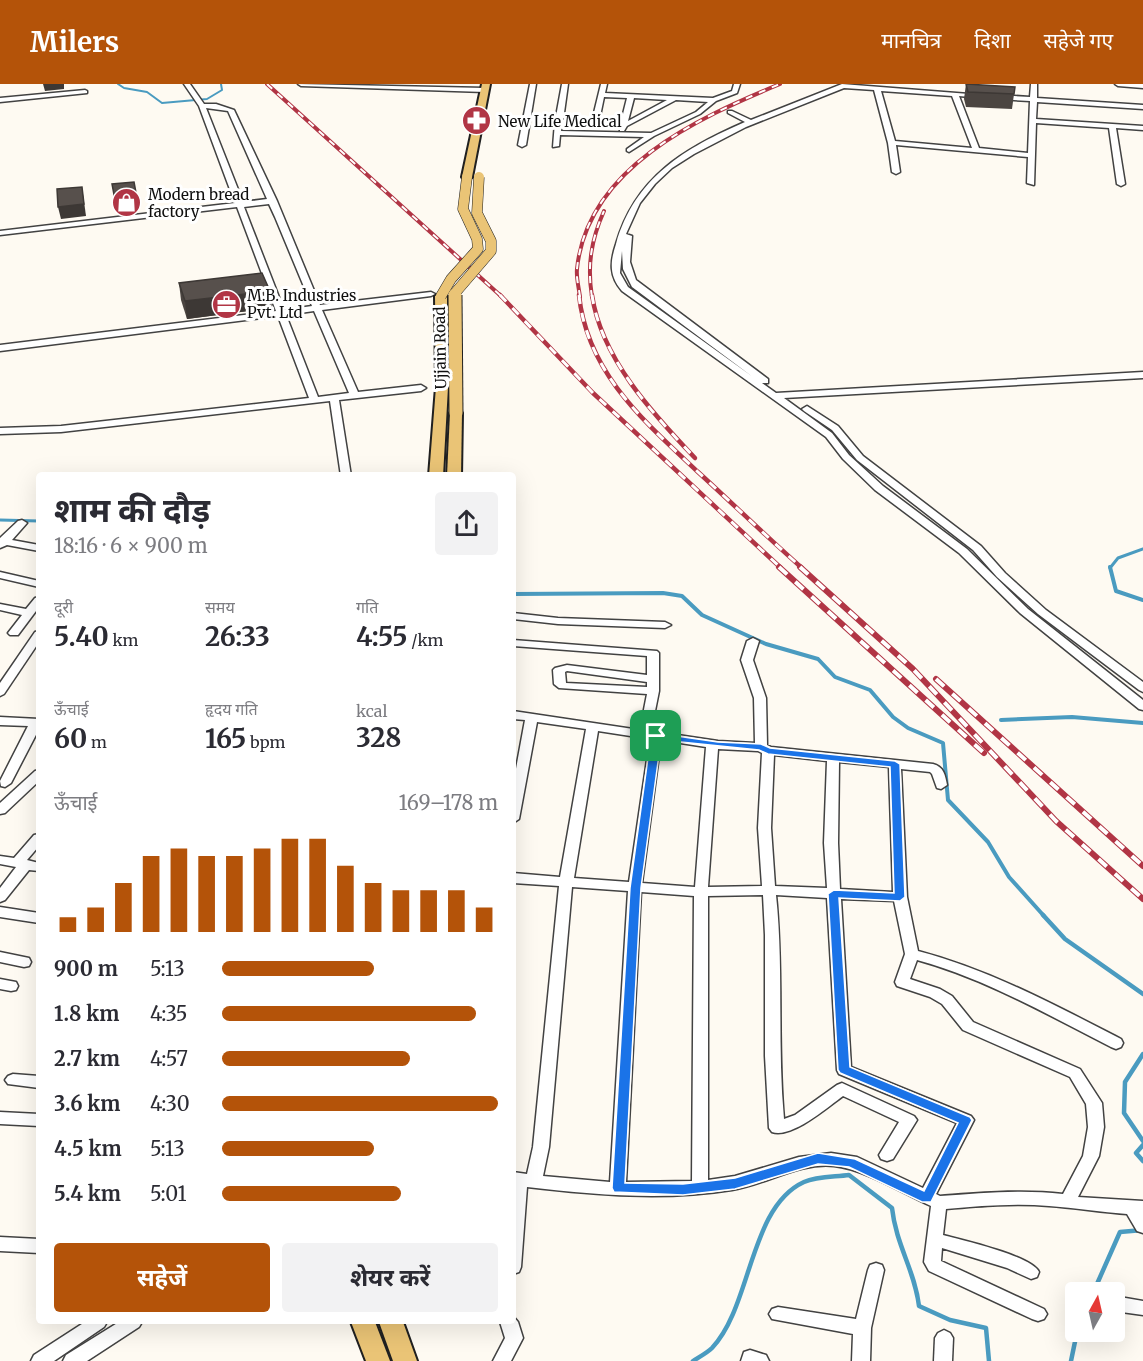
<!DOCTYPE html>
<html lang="hi">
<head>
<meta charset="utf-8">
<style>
  :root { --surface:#fff; --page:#f2f2f3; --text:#2b2b33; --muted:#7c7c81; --accent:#b45309 }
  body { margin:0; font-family:Merriweather,"Noto Sans Devanagari",serif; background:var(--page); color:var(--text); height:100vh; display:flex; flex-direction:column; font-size:22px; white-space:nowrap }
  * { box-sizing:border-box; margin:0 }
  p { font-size:20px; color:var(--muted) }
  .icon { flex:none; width:33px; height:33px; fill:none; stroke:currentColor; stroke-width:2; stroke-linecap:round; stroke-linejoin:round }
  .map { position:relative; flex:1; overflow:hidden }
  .details { position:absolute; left:36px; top:388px; width:480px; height:852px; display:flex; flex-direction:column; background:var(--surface); border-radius:6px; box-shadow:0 6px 24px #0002 }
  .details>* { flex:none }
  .needle { width:39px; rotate:8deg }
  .tools { position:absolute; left:1065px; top:1198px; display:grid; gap:12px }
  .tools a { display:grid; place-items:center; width:60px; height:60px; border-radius:6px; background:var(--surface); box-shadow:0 6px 24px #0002; font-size:30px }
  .pin { position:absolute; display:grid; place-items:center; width:51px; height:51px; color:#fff; margin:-26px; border-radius:12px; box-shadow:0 3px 9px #0006 }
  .round { display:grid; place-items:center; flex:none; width:63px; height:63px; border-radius:6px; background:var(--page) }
  .headline { display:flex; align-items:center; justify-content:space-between; height:102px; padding:0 18px }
  h1 { font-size:33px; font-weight:700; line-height:45px }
  .figures { display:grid; grid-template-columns:repeat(3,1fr); gap:9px; height:102px; padding:6px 18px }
  .figures div { display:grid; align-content:center }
  .figures b { font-size:26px; font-weight:700 }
  .figures small { font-size:16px; font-weight:400 }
  .figures p { font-size:16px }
  .chart { height:168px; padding:12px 18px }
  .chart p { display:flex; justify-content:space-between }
  .chart svg { width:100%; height:108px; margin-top:6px; stroke:var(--accent); stroke-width:6 }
  .cta { display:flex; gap:12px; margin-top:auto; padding:12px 18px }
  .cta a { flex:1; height:69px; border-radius:6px; background:var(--accent); color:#fff; font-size:24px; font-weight:700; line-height:69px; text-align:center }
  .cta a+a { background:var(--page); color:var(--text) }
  ul { padding:0 18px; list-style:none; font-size:20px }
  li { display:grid; grid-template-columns:96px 72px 1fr; align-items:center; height:45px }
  li i { height:15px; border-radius:8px; background:var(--accent) }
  header { display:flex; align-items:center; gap:36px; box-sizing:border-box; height:84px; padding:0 30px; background:var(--accent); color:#fff }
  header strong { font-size:28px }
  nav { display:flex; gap:33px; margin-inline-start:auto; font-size:21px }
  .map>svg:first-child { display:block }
</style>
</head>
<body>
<header>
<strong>Milers</strong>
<nav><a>मानचित्र</a><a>दिशा</a><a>सहेजे गए</a></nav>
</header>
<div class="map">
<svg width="1143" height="1277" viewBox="0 0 1143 1277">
  <rect width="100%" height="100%" fill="#fefaf2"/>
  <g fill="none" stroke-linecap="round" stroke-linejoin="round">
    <polyline stroke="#4a9bc0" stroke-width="2" points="118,0 124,4 147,8 162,19 207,15 222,6 221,0"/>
    <g stroke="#4a9bc0" stroke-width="3">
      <polyline points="0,436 39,437"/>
      <polyline points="1110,484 1118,474 1143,465"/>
    </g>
    <g stroke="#4a9bc0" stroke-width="4">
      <polyline points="1110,483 1116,507 1143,516"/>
      <polyline points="513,510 663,509 682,512 702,531 766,560 818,575 835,593 870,606 893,633 908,644 943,659 948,716 988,758 1009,793 1044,832"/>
      <polyline points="1001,636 1072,633 1143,639"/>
    </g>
    <g stroke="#4a9bc0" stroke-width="4.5">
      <polyline points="1043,831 1065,855 1143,910"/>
      <polyline points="1143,970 1125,998 1124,1029 1143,1057"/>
      <polyline points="1143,1061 1136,1069 1143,1077"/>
      <polyline points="1093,1209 1120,1148 1143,1146"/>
      <path d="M693,1277c6,-4 14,-8 19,-13 40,-42 37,-141 92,-166 13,-6 31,-5 45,-7l43,33c4,37 23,63 27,98l31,14 36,8 3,33"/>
      <polyline points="1071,1277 1077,1248"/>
    </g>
    <defs>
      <g id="minor">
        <path d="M184,0h6l14,20h12l18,6 43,91 43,104 111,-13 4,2 -4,2 -109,14 36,82 63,-7 5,3 -5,3 -82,9 12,76h-10l-11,-75 -269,31 -61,2v-6l61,-2 248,-28 -31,-82 -278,35v-6l276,-34 -39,-104 -237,28v-4l235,-28 -36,-97zM206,24l22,3 39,88 -24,3zM269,120l6,13 37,89 -28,4 -40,-103zM314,227l35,82 -31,4 -32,-82z"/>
        <polygon points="298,0 485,4 488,6 485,8 301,2"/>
        <polygon points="530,0 536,0 526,61 522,63 518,61"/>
        <path d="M562,0h6l-5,36 29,1 9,-37h6l-2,9 108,5 19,-7 2,-7h6l-3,9 -21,8 -16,13 -46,22 -25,16 -2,-1v-2l17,-12 -84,-2 -1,11 -6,1 2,-25zM604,13l23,1 -6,24 -22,-1zM634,14l33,2 -39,21zM676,16l32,2 -12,10 -45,21 -90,-2 1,-7 58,2v5h4l3,-5z"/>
        <path d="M842,0l140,11 1,1 -3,2 -21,-2 20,52 49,5 2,-52 -32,-2 -3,-2 3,-2 32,2 1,-13h6v14l106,7v4l-106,-7 -1,17 107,7v4l-27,-2 9,56 -4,2 -4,-2 -8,-56 -73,-5 -2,62 -7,-2 1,-26 -132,-12 4,27 -4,2 -4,-2 -4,-29 -14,-53 -30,-2 -98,39 -52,27 -22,14 -17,16 -15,19 -14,31 6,2 -2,26 6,18 132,99v4h-6l14,10 367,-21v6l-359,20 48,35 17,22 34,31 84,63 61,60 115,91v10l-4,-1 -119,-96 -61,-60 -84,-63 -32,-31 -17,-22 -204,-146c-13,-15 -12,-29 -6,-47 19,-67 69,-96 129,-122l-17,-9v-2h4l19,9zM881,7l71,5 20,52 -77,-7zM622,167l1,18 9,18 121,90 -125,-90 -8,-14z"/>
        <polygon points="1115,0 1143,0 1143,4 1118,2"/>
        <polygon points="85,6 87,7 87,9 0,18 0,14"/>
        <polygon points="807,322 838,342 863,372 981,462 1005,489 1046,526 1143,598 1143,608 1139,606 1038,530 997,493 973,466 857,376 832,346 804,327 802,325"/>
        <polygon points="22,436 27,439 12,456 39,461 39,467 7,461 0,464 0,454 18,437"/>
        <polygon points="0,488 39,497 39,503 0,494"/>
        <polygon points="39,513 39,523 18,551 10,551 8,549 22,531 0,526 0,520 26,525 35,514"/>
        <polygon points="513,529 558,534 665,538 671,541 665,544 558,540 513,535"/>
        <polygon points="39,547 39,558 4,610 0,612 0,599 35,548"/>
        <path d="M753,554l6,3 -6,19 13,38 1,47 4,2 162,17c11,3 12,11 14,21l-6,4 -4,-1 -5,-14 -2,-2 -29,-3 6,128 11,54c72,19 137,54 203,88l2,4 -2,4 -5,2 -5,-2c-63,-32 -125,-68 -194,-87l-7,19 30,10 12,7 21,26 107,47 22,34 2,24 -5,29 -21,41 65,4v32l-6,-2 -10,-17c-26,-2 -52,-6 -78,-8 -34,-3 -69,0 -103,3l-3,26c19,5 89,21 96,37l-2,5 -6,2 -24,-11 -65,-20 -1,13 103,48 3,5 -3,5 -6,2 -6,-2 -103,-48 -5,-9 7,-56c-27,-12 -67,-37 -97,-40 -35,-4 -68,19 -102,24 -68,11 -136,5 -205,-3l-6,80 -2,5 -6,2v-102l14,2 6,-27 26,-261 -46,-3v-10l47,4 26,-148 -49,-7 -18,97 -6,4v-38l12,-65 -12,-1v-8l127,19 7,-36 -88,-6 -5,-4 -1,-14 2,-2 12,-3 80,10v-19l-134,-10v-6l144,11 2,2v38l-8,40 67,10 37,2 -1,-45 -13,-38 6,-19zM567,587l80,11v5l-81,-4 -1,-11zM598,647l52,8 -21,143 -55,-4zM661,656l45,7 -11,140 -53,-4zM718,665l40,2 4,2 -4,75 4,58 -54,1zM774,671l53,6 -3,82 3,45 -52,-2 -4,-58zM839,678l50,5 4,125 -53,-3 -2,-46zM572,803l56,4 -18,291 -67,-6 6,-29zM641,808l53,4 -2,285 -66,1zM763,811l2,40v121l4,72 3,4c19,7 56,-25 71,-36l56,26 -20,33 2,4 6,2 6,-2 24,-39 -3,-4 -72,-33 -5,2 -42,30 -11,4c-7,-75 0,-150 -8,-224l51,3 10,172 2,4 118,49 -34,65 -66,-31 -26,-4 -32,4 -64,19 -27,4v-284zM841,815l53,2 11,53 -10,28 2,4 33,11 12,7 21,26 107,47 16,27 2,23 -5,29 -20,38c-41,-5 -82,-1 -123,2l-4,-2 38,-74 -3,-4 -120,-49z"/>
        <polygon points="0,633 39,635 39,645 11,699 5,703 1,702 0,697 28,642 0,641"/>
        <polygon points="39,686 39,697 5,729 0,730 0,719 35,687"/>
        <polygon points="39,750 39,762 27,776 39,779 39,787 29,786 5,816 0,818 0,804 16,783 0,780 0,772 14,774 34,751"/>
        <polygon points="0,823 39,829 39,839 0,833"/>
        <polygon points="0,868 29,874 31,878 29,882 24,883 0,878"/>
        <polygon points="0,895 16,898 18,902 16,906 11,907 0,905"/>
        <polygon points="13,990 39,992 39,1004 8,1000 5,996 8,992"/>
        <polygon points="0,1028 39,1030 39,1042 0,1040"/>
        <polygon points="0,1153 39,1155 39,1169 0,1167"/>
        <polygon points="876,1179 882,1181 884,1186 871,1244 870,1277 852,1277 853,1250 772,1235 769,1230 772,1225 778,1223 856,1235 868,1186 870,1181"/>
        <polygon points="1114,1212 1143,1217 1143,1231 1114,1227"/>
        <polygon points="513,1232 518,1238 523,1254 511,1277 493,1277 505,1254 500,1238 513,1238"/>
        <polygon points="85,1238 107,1238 104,1243 54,1277 31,1277 34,1271"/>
        <polygon points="119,1238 142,1238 139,1243 87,1277 63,1277 66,1271"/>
        <polygon points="944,1246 950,1249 953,1254 952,1277 934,1277 935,1254 938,1249"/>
        <polygon points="750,1266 766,1271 769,1277 741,1277 744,1268"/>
      </g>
      <g id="major">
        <polygon points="482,0 490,0 472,93 467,96 462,93"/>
        <polygon points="441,209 447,212 448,303 443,392 429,392 436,303 435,212"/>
        <polygon points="456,325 462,329 461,392 447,392 450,329"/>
        <polygon points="351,1238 375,1238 390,1277 366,1277"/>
        <polygon points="379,1238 403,1238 417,1277 393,1277"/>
      </g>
    </defs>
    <use href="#minor" stroke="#424242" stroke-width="3"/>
    <use href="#major" stroke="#202020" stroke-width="4"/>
    <use href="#minor" fill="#fff" fill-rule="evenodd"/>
    <use href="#major" fill="#eac476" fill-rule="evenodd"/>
    <defs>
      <g id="rail-far2">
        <polyline points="267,0 502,213"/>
        <path d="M580,213c-1,-9 -4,-19 -3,-28 10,-101 121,-151 203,-185"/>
        <path d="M592,213c-5,-31 -1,-57 12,-86"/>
      </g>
      <g id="rail-far1">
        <polyline points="500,211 593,309 781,484"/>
        <path d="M579,211c8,78 66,127 119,177 35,32 69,65 104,96"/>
        <path d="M592,211c9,63 61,119 103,163"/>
      </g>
      <g id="rail">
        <polyline points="779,483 984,669"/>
        <polyline points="800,483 913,585 1056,737 1143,815"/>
        <polyline points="936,595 1143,782"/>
      </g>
    </defs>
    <use href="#rail-far2" stroke="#b13545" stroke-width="4"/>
    <use href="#rail-far1" stroke="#b13545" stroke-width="4.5"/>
    <use href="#rail" stroke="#b13545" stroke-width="6"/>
    <use href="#rail-far2" stroke="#fff" stroke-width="2" stroke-dasharray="7" stroke-linecap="butt"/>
    <use href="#rail-far1" stroke="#fff" stroke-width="3" stroke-dasharray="9" stroke-linecap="butt"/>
    <use href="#rail" stroke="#fff" stroke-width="4" stroke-dasharray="11" stroke-linecap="butt"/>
    <defs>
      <g id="major-bridge-far1">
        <polyline points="441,212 451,195 478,165 477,155 463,125 467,93"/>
        <polyline points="455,213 455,209 491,167 491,157 477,129 479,93"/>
      </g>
      <polyline id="major-bridge" points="455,211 456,329"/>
    </defs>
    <use href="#major-bridge-far1" stroke="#202020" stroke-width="11" stroke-linecap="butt"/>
    <use href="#major-bridge" stroke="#202020" stroke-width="15" stroke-linecap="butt"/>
    <use href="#major-bridge-far1" stroke="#eac476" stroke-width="10"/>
    <use href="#major-bridge" stroke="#eac476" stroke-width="13"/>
  </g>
  <g fill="#4b4541">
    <polygon points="966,0 1014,10 1012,25 966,23 964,15"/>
    <polygon points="179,199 272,224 187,235 181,216"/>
  </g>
  <g fill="#3d3835">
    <polygon points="43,0 64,0 64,5 45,7"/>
    <polygon points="82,103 86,132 61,135 58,123"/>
    <polygon points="137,114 139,126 117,129 115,116"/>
    <polygon points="270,207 272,224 187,235 185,217"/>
  </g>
  <g fill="#57504c" stroke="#3d3835" stroke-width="1.5">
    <polygon points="966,0 1015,3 1014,10 968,8"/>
    <polygon points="134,98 137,114 115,116 112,100"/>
    <polygon points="82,103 84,120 58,123 57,105"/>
    <polygon points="262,189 270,207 185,217 179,199"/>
  </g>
  <path fill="#1a73e8" stroke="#fff" stroke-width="1.5" fill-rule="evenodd" d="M656,649l62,9 43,2 9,4 125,13 5,3 5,133 -5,4 -61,-3 11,169 120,50 2,3 -41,82h-9l-73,-35 -31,-3 -83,25 -52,6 -69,-3 -2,-4 18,-300 21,-152zM661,656l98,10 9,4 122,13 4,126 -60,-3 -6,4 10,176 2,3 118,50 -34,68 -69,-32 -37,-6 -83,25 -52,6 -58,-1 16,-295z"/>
  <defs>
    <symbol id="pharmacy-disc" viewBox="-11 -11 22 22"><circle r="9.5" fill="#b13545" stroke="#fff"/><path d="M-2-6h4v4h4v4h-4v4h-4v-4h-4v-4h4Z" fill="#fff"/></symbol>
    <symbol id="shop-disc" viewBox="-11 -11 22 22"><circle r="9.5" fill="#b13545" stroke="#fff"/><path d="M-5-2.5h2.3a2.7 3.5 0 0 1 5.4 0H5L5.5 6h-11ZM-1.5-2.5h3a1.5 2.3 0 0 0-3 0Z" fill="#fff"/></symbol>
    <symbol id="office-disc" viewBox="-11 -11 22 22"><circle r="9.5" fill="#b13545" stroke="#fff"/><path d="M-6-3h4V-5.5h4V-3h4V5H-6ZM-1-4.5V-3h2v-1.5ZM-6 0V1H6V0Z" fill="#fff"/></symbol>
  </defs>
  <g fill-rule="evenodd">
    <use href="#pharmacy-disc" x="460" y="20" width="33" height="33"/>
    <use href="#shop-disc" x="110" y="102" width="33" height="33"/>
    <use href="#office-disc" x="210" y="204" width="33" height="33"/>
  </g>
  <g text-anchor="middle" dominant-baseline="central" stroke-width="6" stroke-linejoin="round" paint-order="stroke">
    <g font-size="15" fill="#0f0f0f" stroke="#fff" text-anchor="start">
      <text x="498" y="37">New Life Medical</text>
      <text x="148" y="110">Modern bread<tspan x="148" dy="17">factory</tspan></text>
      <text x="247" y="211">M.B. Industries<tspan x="247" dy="17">Pvt. Ltd</tspan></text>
    </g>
    <g font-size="15" fill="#0f0f0f" stroke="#fff">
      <text transform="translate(440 264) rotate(-91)">Ujjain Road</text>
    </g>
  </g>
</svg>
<div class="tools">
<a><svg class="needle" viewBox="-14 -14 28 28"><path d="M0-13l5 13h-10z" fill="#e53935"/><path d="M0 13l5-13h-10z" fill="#7c7c81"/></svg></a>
</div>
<div class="pin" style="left:656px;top:652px;background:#1e9e55"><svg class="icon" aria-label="arrive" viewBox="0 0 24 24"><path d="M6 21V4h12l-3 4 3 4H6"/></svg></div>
<section class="details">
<div class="headline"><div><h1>शाम की दौड़</h1><p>18:16 · 6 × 900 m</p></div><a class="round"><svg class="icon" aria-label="share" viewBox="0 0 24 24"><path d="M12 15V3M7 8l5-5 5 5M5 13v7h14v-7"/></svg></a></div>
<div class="figures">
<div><p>दूरी</p><b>5.40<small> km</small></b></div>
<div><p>समय</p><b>26:33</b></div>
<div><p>गति</p><b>4:55<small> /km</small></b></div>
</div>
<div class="figures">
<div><p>ऊँचाई</p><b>60<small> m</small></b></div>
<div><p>हृदय गति</p><b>165<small> bpm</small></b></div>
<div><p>kcal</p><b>328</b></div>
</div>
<div class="chart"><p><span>ऊँचाई</span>169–178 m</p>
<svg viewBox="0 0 160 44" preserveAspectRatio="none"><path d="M5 44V38M15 44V34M25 44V24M35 44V13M45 44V10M55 44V13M65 44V13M75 44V10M85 44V6M95 44V6M105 44V17M115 44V24M125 44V27M135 44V27M145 44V27M155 44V34"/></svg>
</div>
<ul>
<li><b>900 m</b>5:13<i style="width:55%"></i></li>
<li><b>1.8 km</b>4:35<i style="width:92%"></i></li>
<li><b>2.7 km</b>4:57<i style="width:68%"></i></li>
<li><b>3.6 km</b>4:30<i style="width:100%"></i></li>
<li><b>4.5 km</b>5:13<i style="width:55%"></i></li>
<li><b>5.4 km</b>5:01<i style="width:65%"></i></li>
</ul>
<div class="cta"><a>सहेजें</a><a>शेयर करें</a></div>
</section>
</div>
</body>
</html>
